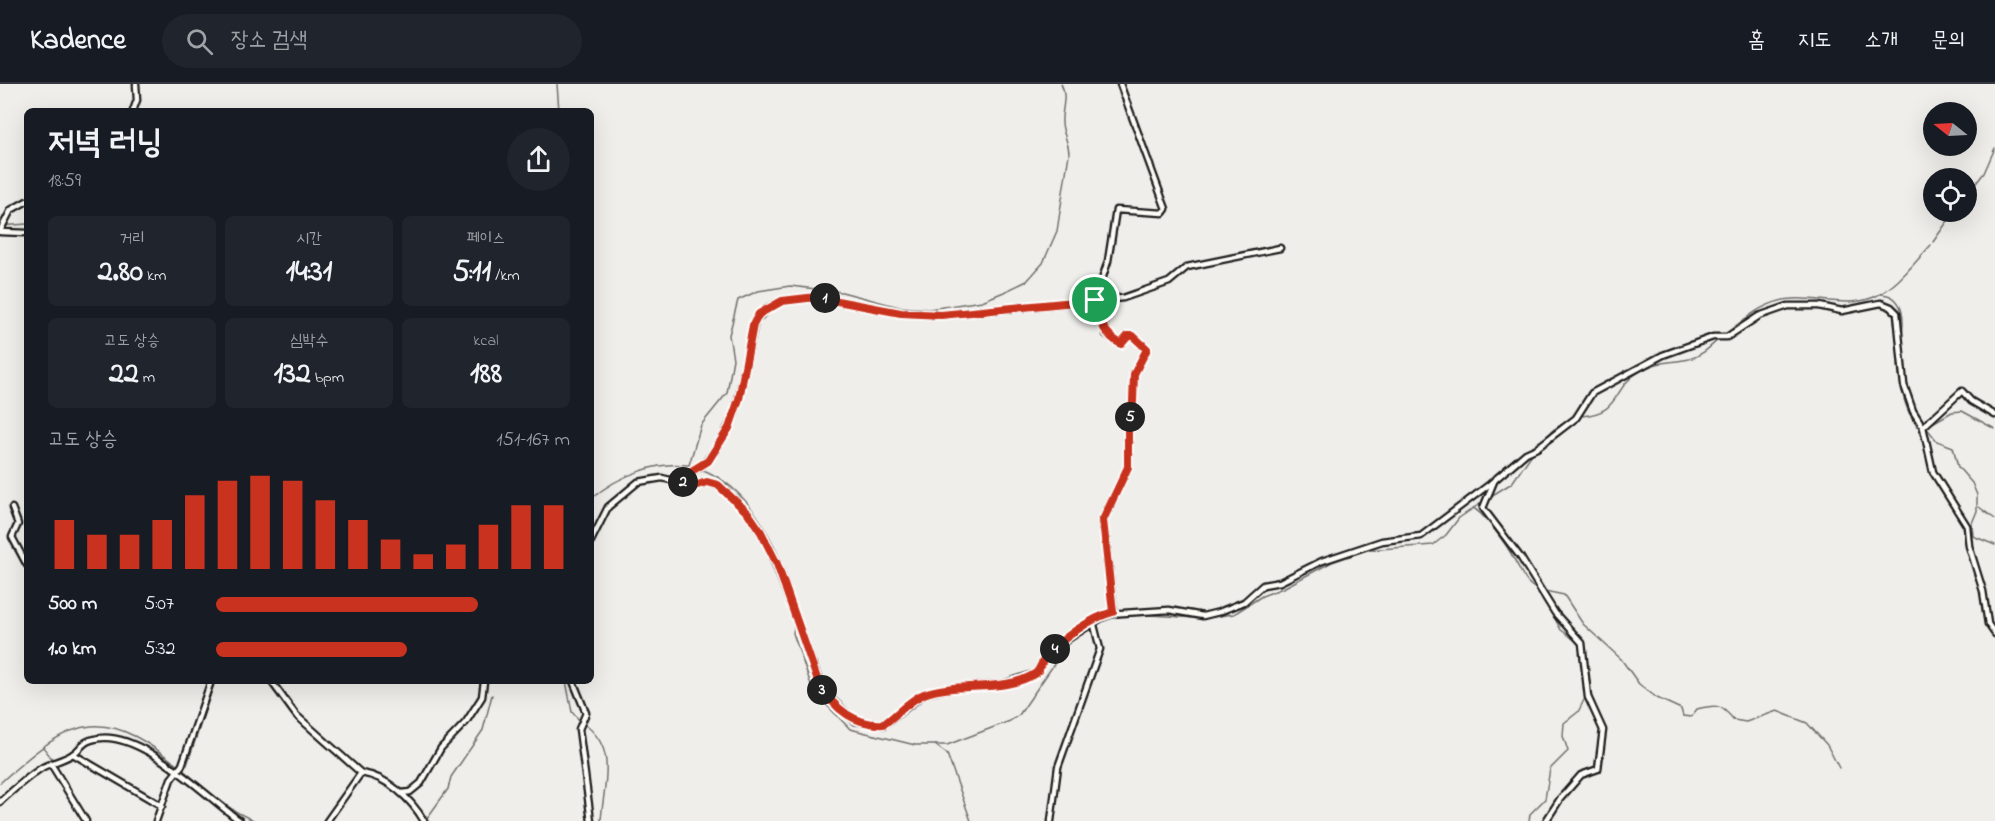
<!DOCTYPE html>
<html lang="ko">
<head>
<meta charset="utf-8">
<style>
  :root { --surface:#171b24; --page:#20242c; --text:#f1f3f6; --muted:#9ea1a6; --line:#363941; --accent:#c8321e }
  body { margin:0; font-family:"Indie Flower","Poor Story",sans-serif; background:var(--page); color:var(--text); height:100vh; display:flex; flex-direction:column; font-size:22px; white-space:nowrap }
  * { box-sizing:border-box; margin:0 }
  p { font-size:20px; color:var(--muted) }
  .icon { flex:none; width:33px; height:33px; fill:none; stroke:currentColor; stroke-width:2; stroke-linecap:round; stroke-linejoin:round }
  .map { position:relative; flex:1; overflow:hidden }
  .panel { position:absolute; left:24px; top:24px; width:570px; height:576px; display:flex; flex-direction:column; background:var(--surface); border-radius:9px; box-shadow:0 6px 24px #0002 }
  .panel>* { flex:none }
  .needle { width:39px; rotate:288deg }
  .controls { position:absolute; left:1923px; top:18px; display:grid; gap:12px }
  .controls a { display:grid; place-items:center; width:54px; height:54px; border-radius:50%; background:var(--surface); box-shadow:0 6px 24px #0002; font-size:30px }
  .pin { position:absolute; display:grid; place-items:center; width:51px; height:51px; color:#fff; margin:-26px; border:3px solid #fff; border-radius:50%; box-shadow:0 2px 6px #0007 }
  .km { position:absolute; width:30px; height:30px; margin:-15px; border-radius:50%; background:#222; color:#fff; font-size:16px; line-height:30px; text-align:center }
  .round { display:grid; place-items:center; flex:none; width:63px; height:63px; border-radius:32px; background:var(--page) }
  .head { display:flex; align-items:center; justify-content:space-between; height:102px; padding:0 24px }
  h1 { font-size:33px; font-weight:700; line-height:45px }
  .figures { display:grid; grid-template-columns:repeat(3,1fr); gap:9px; height:102px; padding:6px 24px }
  .figures div { display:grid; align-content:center; border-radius:9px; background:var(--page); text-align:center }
  .figures b { font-size:30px; font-weight:700 }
  .figures small { font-size:16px; font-weight:400 }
  .figures p { font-size:16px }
  .chart { height:168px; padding:12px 24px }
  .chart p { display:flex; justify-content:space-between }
  .chart svg { width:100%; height:108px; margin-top:6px; stroke:var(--accent); stroke-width:6 }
  ul { padding:0 24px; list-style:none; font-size:20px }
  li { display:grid; grid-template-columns:96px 72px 1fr; align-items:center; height:45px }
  li i { height:15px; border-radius:8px; background:var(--accent) }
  header { display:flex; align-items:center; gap:36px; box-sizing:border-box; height:84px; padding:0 30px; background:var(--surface); border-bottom:2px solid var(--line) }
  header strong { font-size:28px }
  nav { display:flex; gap:33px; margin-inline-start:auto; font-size:21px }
  .search { width:420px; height:54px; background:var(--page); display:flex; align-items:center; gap:15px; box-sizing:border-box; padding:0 21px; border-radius:33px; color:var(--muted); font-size:22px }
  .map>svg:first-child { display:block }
</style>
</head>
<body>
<header>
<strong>Kadence</strong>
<div class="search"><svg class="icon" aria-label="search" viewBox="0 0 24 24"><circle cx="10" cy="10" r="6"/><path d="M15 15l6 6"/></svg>장소 검색</div>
<nav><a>홈</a><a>지도</a><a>소개</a><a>문의</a></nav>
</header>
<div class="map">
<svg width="1995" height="737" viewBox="0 0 1995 737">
  <rect width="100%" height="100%" fill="#f0eeea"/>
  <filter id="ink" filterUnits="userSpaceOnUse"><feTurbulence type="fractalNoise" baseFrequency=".0167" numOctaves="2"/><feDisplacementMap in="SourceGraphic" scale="12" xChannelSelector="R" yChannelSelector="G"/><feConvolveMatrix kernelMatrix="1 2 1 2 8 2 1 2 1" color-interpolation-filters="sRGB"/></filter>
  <g filter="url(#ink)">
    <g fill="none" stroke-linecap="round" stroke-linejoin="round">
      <g stroke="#706f6d" stroke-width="1.5">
        <polyline points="557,0 559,27"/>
        <polyline points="1966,112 1984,89 1995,64"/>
        <polyline points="0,142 27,140"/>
        <polyline points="1933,158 1954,128"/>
        <path d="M1881,210c24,1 24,28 20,45"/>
        <path d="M1724,251c20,-15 41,-35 68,-36 26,-2 57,9 82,-2 23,-10 40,-34 57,-52"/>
        <path d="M1899,272c-3,15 6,61 19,68"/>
        <path d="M1580,332c42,-2 31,-28 60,-45 16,-10 31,-8 49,-12 13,-3 22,-13 31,-21"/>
        <polyline points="1929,341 1952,328 1962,327 1995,345"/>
        <polyline points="1925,342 1937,357 1953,363 1958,383 1972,399 1977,411 1977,427 1972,439 1973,452 1995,461"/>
        <polyline points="1539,360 1553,346 1575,333"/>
        <path d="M689,381l12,-40 26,-32 6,-34 -4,-24 9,-35 20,-9 32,-5 52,6 57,15 30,2 53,-8 22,-9 23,-11 16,-18 14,-32 12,-77c0,-12 -7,-21 -7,-32 -1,-12 6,-26 -1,-38"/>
        <path d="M701,385c55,21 83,89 95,143"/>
        <polyline points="1491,412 1512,399 1534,367"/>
        <path d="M591,420l1,-6c26,-22 69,-40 104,-31"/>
        <polyline points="1979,423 1995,435"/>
        <path d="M1473,424c12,6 34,38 41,51 8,13 10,25 26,32"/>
        <path d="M1545,507l19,4 19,29 38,35 18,25 18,14 24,11 2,7 8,1 6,-8c20,-5 24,-5 37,11l12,2 31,-11 30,12 20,22 12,23"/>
        <polyline points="1540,508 1561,546 1579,559 1583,587"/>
        <polyline points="1205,534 1234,530 1262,512 1283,504 1332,478 1367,466 1433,461 1446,451 1459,434 1484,417"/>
        <polyline points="795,538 793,549 813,607 850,645 915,661 947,661 1010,637 1019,631 1068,560 1092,543"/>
        <path d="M1096,541c31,-18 70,-7 104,-7"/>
        <polyline points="566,597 572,628 580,637"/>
        <path d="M584,640c35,25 19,61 17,97"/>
        <polyline points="935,661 947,670 971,737"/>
        <polyline points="43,663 53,676"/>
        <polyline points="184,682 187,681 215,597"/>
        <path d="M0,699c76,-70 105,-79 188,-9 21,18 42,38 68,47"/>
        <polyline points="425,737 448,705 451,693 483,646 492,611"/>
        <polyline points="1529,737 1530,730 1545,715 1550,685 1568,667 1563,652 1564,639 1578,628 1586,612"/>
      </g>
      <defs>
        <g id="minor">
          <polyline points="133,27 137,16 136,0"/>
          <polyline points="0,147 11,126 27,117"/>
          <polyline points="0,148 27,149"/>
          <polyline points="1923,343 1962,307 1971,317 1995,331"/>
          <polyline points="1495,395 1483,424 1521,474 1555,529 1582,559 1588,613 1603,646 1598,685 1581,691 1560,715 1546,737"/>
          <polyline points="677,397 703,381 719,361 735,329 755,237 769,223 782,217 816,213 901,229 941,231 1123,214 1169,198 1187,183 1280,164"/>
          <polyline points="12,424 18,440 12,453 27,481"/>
          <polyline points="591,457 608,423 638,398 662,394 694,402 707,398 724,404 748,429 768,460 823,607 855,637 884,641 924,610 951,604 1003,600 1036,589 1046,572 1063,558 1108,530 1169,526 1203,532 1219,528 1244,518 1263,501 1280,498 1322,477 1382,457 1421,452 1490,400 1526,369 1537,364 1576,334 1592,309 1663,271 1713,253 1727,253 1759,232 1788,222 1819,222 1842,227 1881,219 1891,223 1897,229 1904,301 1913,327 1923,343 1933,388 1967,442 1969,462 1983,507 1988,540 1995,550"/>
          <polyline points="1114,528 1103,436 1128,383 1128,344 1133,318 1134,290 1147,265 1133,252 1128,252 1121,260 1106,250 1104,240 1097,230 1095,217 1108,177 1116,126 1163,129 1166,125 1120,0"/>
          <polyline points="271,597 296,631 361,689"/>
          <polyline points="573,597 586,629 579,645 591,737"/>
          <polyline points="73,670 162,722"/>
          <polyline points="51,680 86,737"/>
          <polyline points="402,709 410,708 421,699 441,664 466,638 482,613 484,597"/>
          <path d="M0,718c14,-13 27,-25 43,-35 10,-5 21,-7 30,-13 7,-4 9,-12 18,-14 45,-16 114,56 149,81"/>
          <polyline points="156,737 171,695 182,681 211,597"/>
          <path d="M327,737l34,-48c27,4 50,26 63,48"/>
          <polyline points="1051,737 1058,683 1100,565 1093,537"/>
        </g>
      </defs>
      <use href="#minor" stroke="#1c1c1c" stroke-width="9"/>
      <use href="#minor" stroke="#fdfcf7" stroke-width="4.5"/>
    </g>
  </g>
  <g fill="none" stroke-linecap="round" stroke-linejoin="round" filter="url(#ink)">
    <defs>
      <path id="route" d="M816,213l85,16 40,2 154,-15c1,19 11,36 26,44l7,-8h5l14,13 -13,25 -1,28 -5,26v39l-25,53 10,92c-23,6 -52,27 -68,46 -4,4 -4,11 -9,15 -32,21 -77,8 -112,21 -15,6 -27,21 -40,30 -30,2 -50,-16 -65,-40l-42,-120 -16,-32 -13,-19 -30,-28 -11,-3 -13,4 -17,-6 31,-19 21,-33 10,-29 14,-74 6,-11 23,-13z"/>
    </defs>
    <use href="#route" stroke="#fff" stroke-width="12"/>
    <use href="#route" stroke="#c8321e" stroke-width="8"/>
  </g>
</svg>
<div class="controls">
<a><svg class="needle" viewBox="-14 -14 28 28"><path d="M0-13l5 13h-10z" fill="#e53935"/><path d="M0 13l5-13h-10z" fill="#9ea1a6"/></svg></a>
<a><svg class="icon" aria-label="locate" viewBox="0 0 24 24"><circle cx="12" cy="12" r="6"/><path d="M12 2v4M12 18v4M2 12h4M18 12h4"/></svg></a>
</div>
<div class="pin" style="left:1095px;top:216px;background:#1e9e55"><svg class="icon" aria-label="arrive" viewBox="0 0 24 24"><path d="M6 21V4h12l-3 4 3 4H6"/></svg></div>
<b class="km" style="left:825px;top:214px">1</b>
<b class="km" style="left:683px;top:398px">2</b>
<b class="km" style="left:822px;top:606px">3</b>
<b class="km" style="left:1055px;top:565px">4</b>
<b class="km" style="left:1130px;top:333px">5</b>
<section class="panel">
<div class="head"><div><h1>저녁 러닝</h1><p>18:59</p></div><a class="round"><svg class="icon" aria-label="share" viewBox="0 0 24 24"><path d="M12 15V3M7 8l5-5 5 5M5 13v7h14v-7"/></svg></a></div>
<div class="figures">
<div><p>거리</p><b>2.80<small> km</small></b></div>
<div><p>시간</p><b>14:31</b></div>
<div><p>페이스</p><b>5:11<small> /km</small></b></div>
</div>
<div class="figures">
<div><p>고도 상승</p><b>22<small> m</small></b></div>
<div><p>심박수</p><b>132<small> bpm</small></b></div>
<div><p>kcal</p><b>188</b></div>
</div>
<div class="chart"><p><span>고도 상승</span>151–167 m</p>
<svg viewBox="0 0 160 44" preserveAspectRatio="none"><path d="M5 44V24M15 44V30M25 44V30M35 44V24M45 44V14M55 44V8M65 44V6M75 44V8M85 44V16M95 44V24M105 44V32M115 44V38M125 44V34M135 44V26M145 44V18M155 44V18"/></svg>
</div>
<ul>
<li><b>500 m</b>5:07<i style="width:74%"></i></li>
<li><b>1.0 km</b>5:32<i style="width:54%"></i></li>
</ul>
</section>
</div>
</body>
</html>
